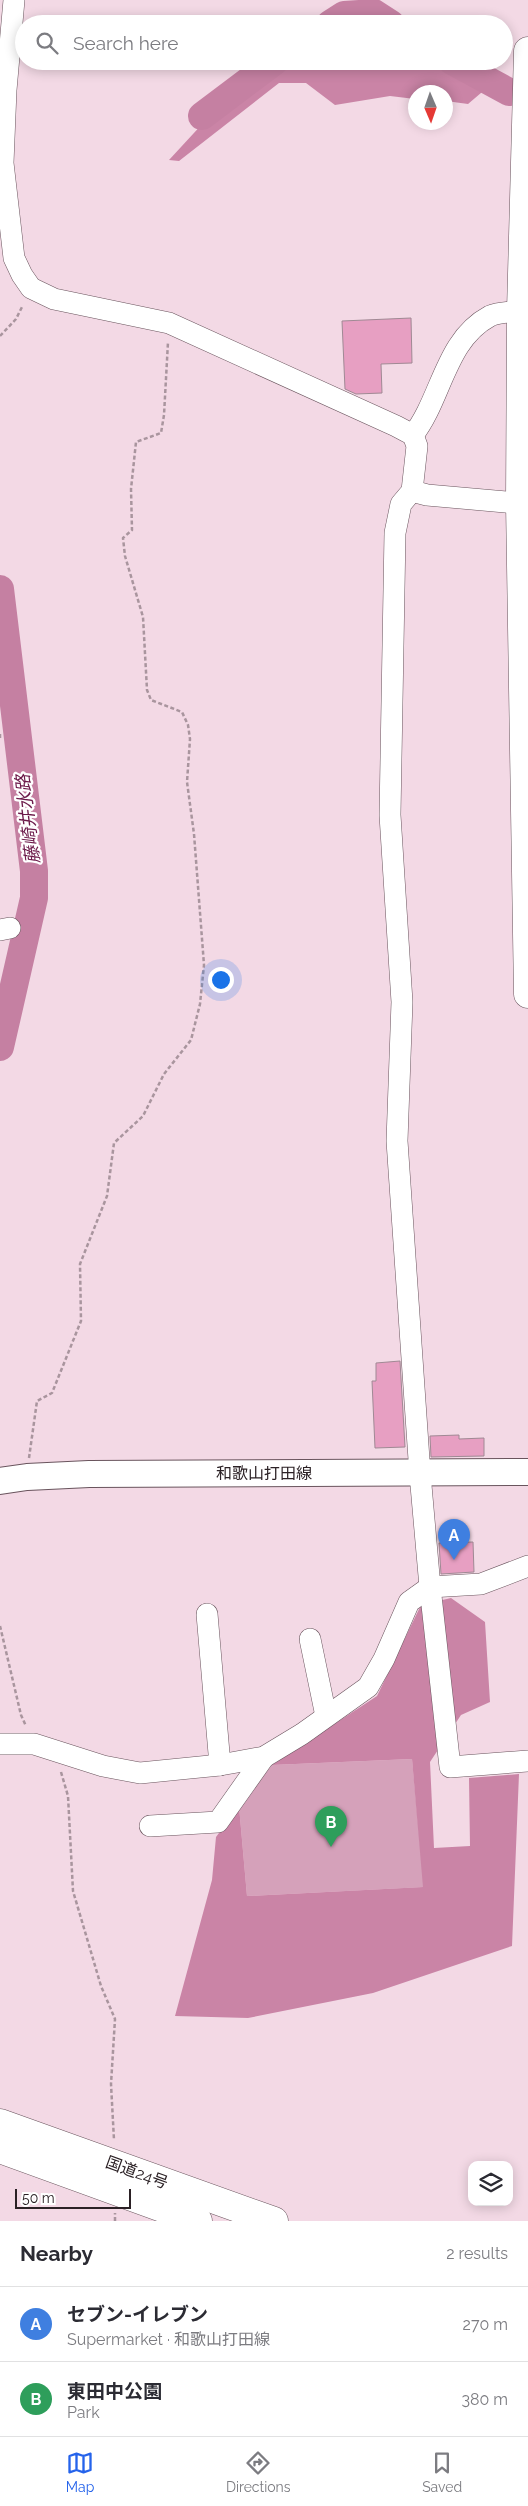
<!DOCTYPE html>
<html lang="en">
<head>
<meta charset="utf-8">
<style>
  :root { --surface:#fff; --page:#f7f7f7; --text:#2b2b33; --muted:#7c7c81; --line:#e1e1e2; --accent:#2563eb }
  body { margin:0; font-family:Raleway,"Noto Sans JP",sans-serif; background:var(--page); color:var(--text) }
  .controls { position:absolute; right:15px; bottom:15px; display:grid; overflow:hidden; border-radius:10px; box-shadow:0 2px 12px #0003 }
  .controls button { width:45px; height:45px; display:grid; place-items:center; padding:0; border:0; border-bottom:1px solid var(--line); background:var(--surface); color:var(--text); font:25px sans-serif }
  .compass { position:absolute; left:408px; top:85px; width:45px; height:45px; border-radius:50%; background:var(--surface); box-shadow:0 2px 12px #0003; rotate:178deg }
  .scale { position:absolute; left:15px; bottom:12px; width:116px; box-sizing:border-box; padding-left:5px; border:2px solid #2b2125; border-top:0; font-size:14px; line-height:18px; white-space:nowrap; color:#2b2125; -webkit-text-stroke:4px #fff; paint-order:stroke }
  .you { position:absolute; left:220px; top:979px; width:18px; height:18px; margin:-12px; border:4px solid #fff; border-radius:50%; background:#1a73e8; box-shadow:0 0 0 8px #1a73e833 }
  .badge { display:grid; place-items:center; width:32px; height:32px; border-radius:50%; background:var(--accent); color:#fff; font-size:16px; font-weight:700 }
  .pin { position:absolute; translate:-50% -41px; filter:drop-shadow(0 1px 2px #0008) }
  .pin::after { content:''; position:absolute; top:26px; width:18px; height:15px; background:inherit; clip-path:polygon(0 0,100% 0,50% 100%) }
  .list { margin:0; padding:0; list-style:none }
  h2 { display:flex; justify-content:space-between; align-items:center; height:65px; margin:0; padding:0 20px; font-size:21px }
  h2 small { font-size:16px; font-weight:400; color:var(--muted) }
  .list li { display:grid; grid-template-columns:32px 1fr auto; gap:15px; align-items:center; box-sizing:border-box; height:75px; padding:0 20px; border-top:1px solid var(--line) }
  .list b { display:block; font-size:19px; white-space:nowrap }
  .list p { margin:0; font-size:16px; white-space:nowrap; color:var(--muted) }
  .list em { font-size:16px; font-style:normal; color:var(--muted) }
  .icon { flex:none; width:28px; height:28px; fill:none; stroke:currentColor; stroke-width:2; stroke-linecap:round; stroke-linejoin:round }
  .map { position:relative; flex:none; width:528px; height:2221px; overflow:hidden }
  .search { position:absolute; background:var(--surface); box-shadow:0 2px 12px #0003; left:15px; right:15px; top:15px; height:55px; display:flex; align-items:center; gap:12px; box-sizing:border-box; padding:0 18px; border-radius:28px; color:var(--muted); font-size:19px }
  .sheet { height:215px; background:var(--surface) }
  nav { display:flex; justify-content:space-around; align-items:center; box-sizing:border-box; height:70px; border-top:1px solid var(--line); background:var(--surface); font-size:14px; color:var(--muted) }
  nav a { display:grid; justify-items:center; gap:2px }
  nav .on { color:var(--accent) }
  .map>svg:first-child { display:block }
  .green { fill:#d5a1ba }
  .forest { fill:#ca84a6 }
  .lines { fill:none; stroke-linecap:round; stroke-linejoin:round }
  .river { stroke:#c580a2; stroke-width:28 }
  .building { fill:#e79fc2; stroke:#a08994 }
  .minor-casing { stroke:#69545d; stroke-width:22 }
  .major-casing { stroke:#69545d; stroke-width:28 }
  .highway-casing { stroke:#69545d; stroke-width:29 }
  .path { stroke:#a9959e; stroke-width:2.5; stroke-dasharray:4 2.5; stroke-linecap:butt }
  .minor { stroke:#fff; stroke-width:21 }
  .major { stroke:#fff; stroke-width:26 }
  .highway { stroke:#fff; stroke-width:28 }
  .labels { text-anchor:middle; stroke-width:4.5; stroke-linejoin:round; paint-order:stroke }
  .street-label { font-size:16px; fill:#2b2125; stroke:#fff }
  .water-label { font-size:18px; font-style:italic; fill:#6c1a4a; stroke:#fff }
</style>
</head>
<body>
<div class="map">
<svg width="528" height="2221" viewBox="0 0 528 2221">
  <rect width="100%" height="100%" fill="#f3d9e5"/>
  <path class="green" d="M412 1759 424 1887 247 1896 239 1806 272 1765Z"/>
  <g class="forest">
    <path d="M291 61H444L488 87 468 104 446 101V92H416L415 99 390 96 335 105 306 83H279L179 161 169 160 205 121Z"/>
    <path d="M451 1598 485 1622 490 1702 461 1715 430 1762 434 1848 470 1846 469 1778 519 1774 512 1946 373 1993 248 2018 175 2016 212 1880 216 1837 239 1806 247 1896 423 1887 412 1759 272 1765 377 1696 421 1605Z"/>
  </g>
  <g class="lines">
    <g class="river">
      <path d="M330 24 344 15 374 13 391 24"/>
      <path d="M452 61 509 92"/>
      <path d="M202 116 275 61"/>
      <path d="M0 589 34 871V898L0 1047"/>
    </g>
  </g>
  <g class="building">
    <path d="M411 318 412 363 381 364 382 393 356 394 345 389 342 321Z"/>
    <path d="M400 1361 405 1447 375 1448 372 1381H376V1363Z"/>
    <path d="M459 1435V1439L484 1438V1456L431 1457 430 1436Z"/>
    <path d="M473 1542 474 1572 441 1574 439 1543Z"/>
  </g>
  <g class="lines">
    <defs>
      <g id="minor">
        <path d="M14 0 6 90 3 163 14 258 22 275 31 288 54 299 169 323 396 426 413 435 417 446 412 491 401 504 395 533 390 815 402 1002 397 1141 420 1474 430 1587 450 1767 528 1761"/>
        <path d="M413 435C442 398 445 340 490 316 498 312 512 312 521 311"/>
        <path d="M412 491 427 495 528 504"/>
        <path d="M0 930 10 928"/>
        <path d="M207 1614 220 1765"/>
        <path d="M310 1639 326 1716"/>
        <path d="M0 1744H34L103 1766 140 1773 220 1765 264 1757 302 1734 368 1687 384 1659 409 1602 430 1587 481 1584 528 1566"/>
        <path d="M150 1826 218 1822 264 1757"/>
      </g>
      <path id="major" d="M0 1481 27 1477 89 1474 528 1472"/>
      <g id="highway">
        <path d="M528 51 521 311 520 504 528 994"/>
        <path d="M0 2123 274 2221"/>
        <path d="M0 2149 198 2221"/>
      </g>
    </defs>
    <use href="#minor" class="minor-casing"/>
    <use href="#major" class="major-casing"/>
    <use href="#highway" class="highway-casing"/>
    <g class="path">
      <path d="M0 336 16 319 23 305"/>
      <path d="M0 734V739"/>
      <path d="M29 1458 37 1401 52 1393 81 1321 80 1264 107 1196 114 1143 143 1116 164 1074 191 1040 200 1004 204 965 194 834 187 782 190 739 188 725 182 712 151 700 147 690 143 617 125 556 123 538 132 530 131 489 136 442 161 433 164 415 168 342"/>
      <path d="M0 1626 21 1715 26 1726"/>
      <path d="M61 1772 68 1796 73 1891 101 1986 115 2019 111 2084 114 2140"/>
      <path d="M115 2221V2213"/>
    </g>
    <use href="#minor" class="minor"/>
    <use href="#major" class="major"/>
    <use href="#highway" class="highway"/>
  </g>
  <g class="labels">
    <g class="street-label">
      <text x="264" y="1479">和歌山打田線</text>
      <text transform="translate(137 2172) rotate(20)" y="6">国道24号</text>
    </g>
    <g class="water-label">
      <text transform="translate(28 819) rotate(-97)" y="6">藤崎井水路</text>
    </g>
  </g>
</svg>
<div class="controls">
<button><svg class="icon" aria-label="layers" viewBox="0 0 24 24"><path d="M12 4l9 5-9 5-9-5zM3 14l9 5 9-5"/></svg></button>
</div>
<svg class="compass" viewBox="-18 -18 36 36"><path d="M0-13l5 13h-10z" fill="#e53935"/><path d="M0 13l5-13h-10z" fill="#7c7c81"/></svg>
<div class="scale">50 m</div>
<div class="you"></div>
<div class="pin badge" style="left:454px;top:1560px;background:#3f7fe0">A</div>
<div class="pin badge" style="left:331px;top:1847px;background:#2e9e5b">B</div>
<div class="search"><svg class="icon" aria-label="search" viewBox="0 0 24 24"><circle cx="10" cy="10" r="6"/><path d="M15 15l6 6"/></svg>Search here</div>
</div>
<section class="sheet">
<h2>Nearby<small>2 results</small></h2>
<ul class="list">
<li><span class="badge" style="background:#3f7fe0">A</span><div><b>セブン-イレブン</b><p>Supermarket · 和歌山打田線</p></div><em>270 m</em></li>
<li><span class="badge" style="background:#2e9e5b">B</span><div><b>東田中公園</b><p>Park</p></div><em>380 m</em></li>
</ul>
</section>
<nav>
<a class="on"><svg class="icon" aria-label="map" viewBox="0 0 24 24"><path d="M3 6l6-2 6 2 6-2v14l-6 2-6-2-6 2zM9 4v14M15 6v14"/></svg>Map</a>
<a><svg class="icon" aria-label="directions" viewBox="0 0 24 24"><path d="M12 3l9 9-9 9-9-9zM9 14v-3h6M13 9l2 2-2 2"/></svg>Directions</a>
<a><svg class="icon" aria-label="saved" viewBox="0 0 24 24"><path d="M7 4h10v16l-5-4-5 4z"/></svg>Saved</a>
</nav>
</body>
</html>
